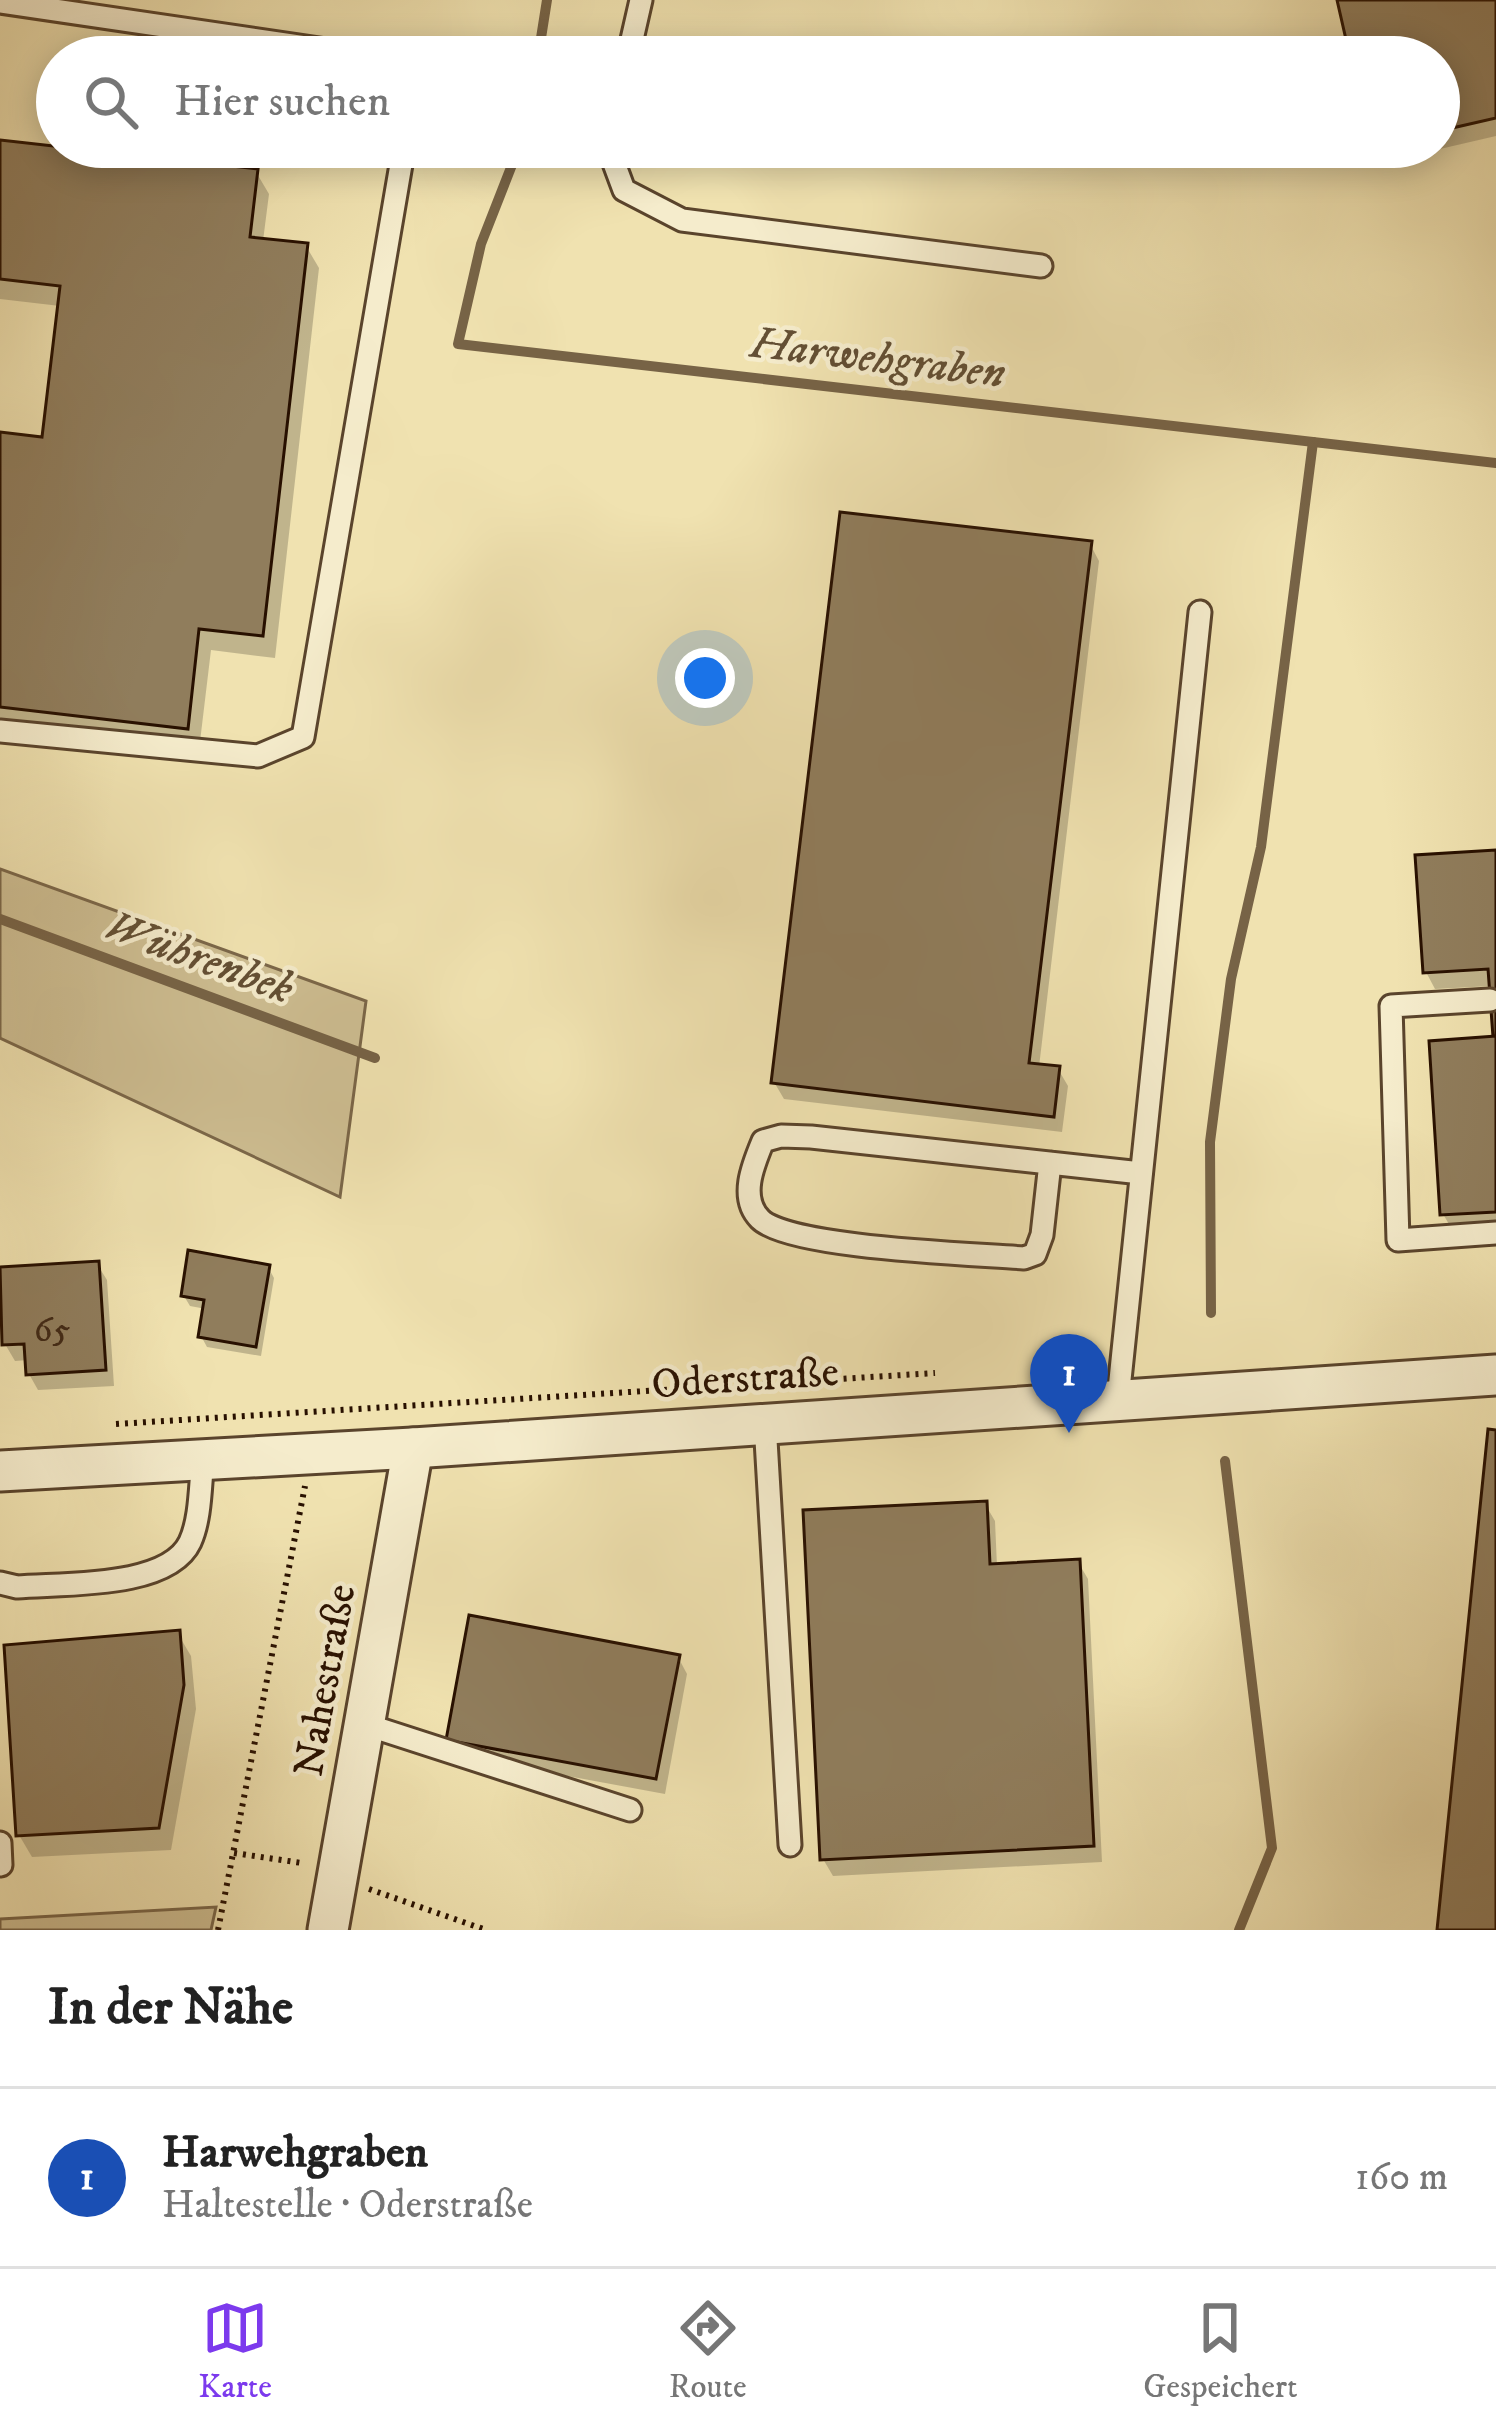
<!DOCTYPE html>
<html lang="de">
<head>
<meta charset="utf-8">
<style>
  :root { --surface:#fff; --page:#f2f2f2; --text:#222; --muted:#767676; --line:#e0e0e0; --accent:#7c3aed }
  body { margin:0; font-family:"IM FELL DW Pica",serif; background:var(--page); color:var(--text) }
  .you { position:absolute; left:705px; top:678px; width:42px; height:42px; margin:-30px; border:9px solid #fff; border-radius:50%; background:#1a73e8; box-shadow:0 0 0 18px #1a73e833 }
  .badge { display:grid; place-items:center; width:78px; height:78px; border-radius:50%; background:var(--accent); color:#fff; font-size:39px; font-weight:700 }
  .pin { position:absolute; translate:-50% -99px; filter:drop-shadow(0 3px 6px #0008) }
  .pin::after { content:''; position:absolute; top:63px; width:42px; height:36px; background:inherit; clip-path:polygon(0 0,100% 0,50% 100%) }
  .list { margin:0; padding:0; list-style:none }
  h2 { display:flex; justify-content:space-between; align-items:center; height:156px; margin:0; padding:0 48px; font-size:51px }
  h2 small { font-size:39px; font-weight:400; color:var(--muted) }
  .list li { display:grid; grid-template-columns:78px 1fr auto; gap:36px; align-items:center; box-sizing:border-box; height:180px; padding:0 48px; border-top:3px solid var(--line) }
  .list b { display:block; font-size:45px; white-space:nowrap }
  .list p { margin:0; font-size:39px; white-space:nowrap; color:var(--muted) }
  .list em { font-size:39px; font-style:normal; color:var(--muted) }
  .icon { flex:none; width:66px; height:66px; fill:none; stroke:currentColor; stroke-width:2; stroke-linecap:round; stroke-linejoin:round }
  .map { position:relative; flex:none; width:1496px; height:1930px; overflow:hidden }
  .search { position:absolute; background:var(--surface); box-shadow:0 6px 30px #0003; left:36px; right:36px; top:36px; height:132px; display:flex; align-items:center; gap:30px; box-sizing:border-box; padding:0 42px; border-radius:66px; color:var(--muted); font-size:45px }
  .sheet { height:336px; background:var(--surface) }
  nav { display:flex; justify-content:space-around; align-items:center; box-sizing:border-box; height:168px; border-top:3px solid var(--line); background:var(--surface); font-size:33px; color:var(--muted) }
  nav a { display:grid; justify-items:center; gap:6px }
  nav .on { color:var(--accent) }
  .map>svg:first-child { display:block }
  .green { fill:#cebe92; stroke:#7b6749; stroke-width:3 }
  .shadow { fill:#0003 }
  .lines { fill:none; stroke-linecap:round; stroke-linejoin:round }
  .stream { stroke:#776346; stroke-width:10 }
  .building { fill:#907d5c; stroke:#281000; stroke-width:3 }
  .lane-casing { stroke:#5a442c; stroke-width:27 }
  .street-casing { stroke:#5a442c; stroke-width:45 }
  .path { stroke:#281000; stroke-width:6; stroke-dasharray:3 6; stroke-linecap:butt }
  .lane { stroke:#f5eccc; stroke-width:21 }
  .street { stroke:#f5eccc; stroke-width:39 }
  .labels { text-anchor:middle; stroke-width:9; stroke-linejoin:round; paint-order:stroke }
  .number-label { font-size:36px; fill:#422b17 }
  .street-label { font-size:42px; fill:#281000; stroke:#f5eccc }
  .water-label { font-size:45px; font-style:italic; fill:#634f34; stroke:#f5eccc }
</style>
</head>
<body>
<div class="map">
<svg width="1496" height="1930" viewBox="0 0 1496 1930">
  <rect width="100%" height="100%" fill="#f0e2b0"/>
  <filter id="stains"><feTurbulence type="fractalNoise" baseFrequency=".00167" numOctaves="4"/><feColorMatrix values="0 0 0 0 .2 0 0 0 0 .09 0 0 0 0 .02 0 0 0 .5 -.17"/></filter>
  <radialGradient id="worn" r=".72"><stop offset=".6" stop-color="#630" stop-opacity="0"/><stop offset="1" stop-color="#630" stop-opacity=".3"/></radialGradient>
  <g class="green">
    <path d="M0 869 366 1001 340 1197 0 1038Z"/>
    <path d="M216 1907 211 1930H0V1919Z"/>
  </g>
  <g class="shadow">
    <path d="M1340 0H1496V136L1384 162 1375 147H1439V57H1353Z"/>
    <path d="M0 143 256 172 269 194 263 241 306 246 319 268 275 658 211 650 199 750 0 727V435L45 440 60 306 0 299Z"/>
    <path d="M1090 544 1099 561 1039 1067 1058 1069 1068 1086 1062 1132 784 1099 774 1082Z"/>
    <path d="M1496 853V1228L1453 1231 1443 1214 1496 1039 1492 986 1435 989 1426 972Z"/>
    <path d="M97 1264 107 1280 114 1386 38 1390 29 1374 28 1360 15 1361 5 1344Z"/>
    <path d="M268 1267 274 1278 261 1356 207 1347 201 1336 206 1309 190 1306 184 1296Z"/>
    <path d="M985 1504 995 1521 997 1566 1078 1562 1088 1579 1102 1862 833 1876 823 1859Z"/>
    <path d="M178 1634 191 1656 196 1709 171 1850 32 1857 19 1835Z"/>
    <path d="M678 1657 687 1674 665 1794 459 1756 449 1739Z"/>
  </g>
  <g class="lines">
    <g class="stream">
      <path d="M538 57 547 0"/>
      <path d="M519 147 481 244 458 344 1496 463"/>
      <path d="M0 919 375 1058"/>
      <path d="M1211 1313 1210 1142 1231 979 1261 847 1313 442"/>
      <path d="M1225 1461 1272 1848 1239 1930"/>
    </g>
  </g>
  <g class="building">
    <path d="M1337 0H1496V118L1439 131V57H1350Z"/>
    <path d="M0 140 258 169 250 237 308 243 263 636 199 629 188 729 0 707V432L42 437 60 286 0 279Z"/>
    <path d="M840 512 1092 541 1029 1063 1060 1066 1054 1117 771 1083Z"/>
    <path d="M1496 850V1036L1493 1037 1488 969 1423 973 1415 855Z"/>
    <path d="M1496 1036V1212L1440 1215 1429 1041Z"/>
    <path d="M188 1250 270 1265 256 1347 198 1337 204 1300 181 1296Z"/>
    <path d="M99 1261 106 1370 26 1375 24 1344 2 1345 0 1267Z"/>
    <path d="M1488 1429 1496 1430V1930H1437Z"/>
    <path d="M987 1501 990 1564 1080 1559 1094 1846 820 1860 803 1510Z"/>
    <path d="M469 1615 680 1655 656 1779 446 1740Z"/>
    <path d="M180 1630 184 1685 159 1828 16 1836 4 1645Z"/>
  </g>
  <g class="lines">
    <defs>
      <g id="lane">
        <path d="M0 2 374 57"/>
        <path d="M628 57 641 0"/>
        <path d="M608 147 624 190 682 220 1041 266"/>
        <path d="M0 731 258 756 303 737 404 147"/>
        <path d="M1490 1000 1391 1006 1398 1240 1496 1233"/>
        <path d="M1050 1163 1042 1235 1035 1254 1024 1258C975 1254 788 1248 760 1219 739 1198 753 1165 763 1141L781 1136 811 1137 1141 1173"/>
        <path d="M1118 1399 1200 612"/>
        <path d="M765 1423 790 1845"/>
        <path d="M0 1583 17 1587C62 1583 168 1589 190 1542 201 1518 200 1484 203 1459"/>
        <path d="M364 1724 630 1810"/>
        <path d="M0 1843 1 1865"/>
      </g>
      <g id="street">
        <path d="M0 1471 413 1448 1496 1375"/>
        <path d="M328 1930 413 1448"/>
      </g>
    </defs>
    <use href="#lane" class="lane-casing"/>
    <use href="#street" class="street-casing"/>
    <g class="path">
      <path d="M116 1424 935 1373"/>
      <path d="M234 1853 302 1863"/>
      <path d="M369 1889 486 1930"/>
      <path d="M218 1930 305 1486"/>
    </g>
    <use href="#lane" class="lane"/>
    <use href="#street" class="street"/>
  </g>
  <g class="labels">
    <g class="number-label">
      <text x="52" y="1341">65</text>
    </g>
    <g class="street-label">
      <text transform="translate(745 1376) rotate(-4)" y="15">Oderstraße</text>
      <text transform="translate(323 1680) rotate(-80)" y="15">Nahestraße</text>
    </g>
    <g class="water-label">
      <text transform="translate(878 356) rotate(7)" y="16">Harwehgraben</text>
      <text transform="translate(200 955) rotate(20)" y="16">Wührenbek</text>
    </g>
  </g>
  <rect width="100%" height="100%" filter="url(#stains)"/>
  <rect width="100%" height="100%" fill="url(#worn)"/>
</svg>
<div class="you"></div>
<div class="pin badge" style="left:1069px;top:1433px;background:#1a4fb4">1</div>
<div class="search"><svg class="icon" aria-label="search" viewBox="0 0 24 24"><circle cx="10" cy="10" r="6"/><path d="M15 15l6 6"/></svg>Hier suchen</div>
</div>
<section class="sheet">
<h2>In der Nähe<small></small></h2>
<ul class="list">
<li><span class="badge" style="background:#1a4fb4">1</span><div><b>Harwehgraben</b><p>Haltestelle · Oderstraße</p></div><em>160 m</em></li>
</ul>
</section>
<nav>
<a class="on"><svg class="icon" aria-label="map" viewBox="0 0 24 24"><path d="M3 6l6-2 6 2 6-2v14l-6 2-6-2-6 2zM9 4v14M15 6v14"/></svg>Karte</a>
<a><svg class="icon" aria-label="directions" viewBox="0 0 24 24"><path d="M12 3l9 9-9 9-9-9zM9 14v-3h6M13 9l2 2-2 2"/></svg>Route</a>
<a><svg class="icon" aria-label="saved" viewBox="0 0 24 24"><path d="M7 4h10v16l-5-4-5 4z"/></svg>Gespeichert</a>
</nav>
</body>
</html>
